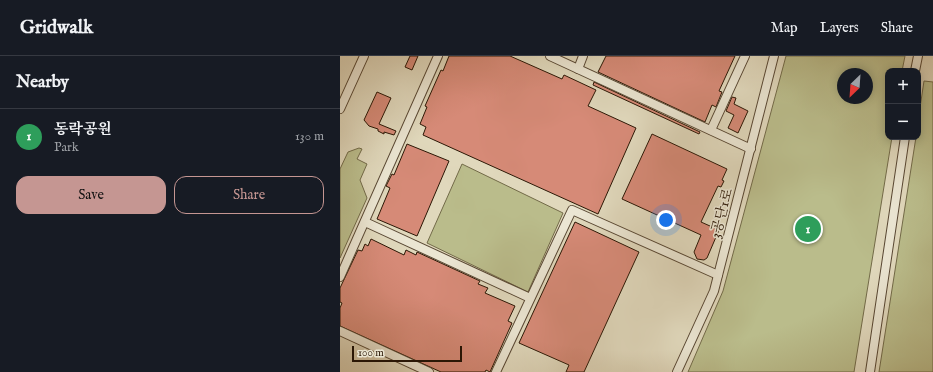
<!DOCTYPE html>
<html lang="en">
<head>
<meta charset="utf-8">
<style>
  :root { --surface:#171b24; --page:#20242c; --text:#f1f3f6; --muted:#9ea1a6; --line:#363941; --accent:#c59692 }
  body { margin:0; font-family:"IM FELL English","Noto Serif KR",serif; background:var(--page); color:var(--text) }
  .controls { position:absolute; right:12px; top:12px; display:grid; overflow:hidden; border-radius:8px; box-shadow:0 2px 10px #0003 }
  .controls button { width:36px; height:36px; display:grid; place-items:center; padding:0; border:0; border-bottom:1px solid var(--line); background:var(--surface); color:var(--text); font:20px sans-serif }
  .compass { position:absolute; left:497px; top:12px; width:36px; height:36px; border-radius:50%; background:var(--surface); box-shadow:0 2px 10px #0003; rotate:205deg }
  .scale { position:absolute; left:12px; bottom:10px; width:110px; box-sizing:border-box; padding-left:4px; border:2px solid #2b1705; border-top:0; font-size:11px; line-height:14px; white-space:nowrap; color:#2b1705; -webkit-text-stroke:3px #ebe6d3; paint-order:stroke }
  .you { position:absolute; left:326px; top:164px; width:14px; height:14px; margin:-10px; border:3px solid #fff; border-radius:50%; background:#1a73e8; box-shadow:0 0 0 6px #1a73e833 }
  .badge { display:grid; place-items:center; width:26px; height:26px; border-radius:50%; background:var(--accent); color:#fff; font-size:13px; font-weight:700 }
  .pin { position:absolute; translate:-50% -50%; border:2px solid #fff; box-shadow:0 1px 4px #0006 }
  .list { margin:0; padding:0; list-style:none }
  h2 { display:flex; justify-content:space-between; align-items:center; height:52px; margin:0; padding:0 16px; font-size:17px }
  h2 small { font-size:13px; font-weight:400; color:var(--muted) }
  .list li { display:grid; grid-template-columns:26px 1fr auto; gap:12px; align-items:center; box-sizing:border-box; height:56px; padding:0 16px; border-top:1px solid var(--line) }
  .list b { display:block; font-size:15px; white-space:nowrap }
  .list p { margin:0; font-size:13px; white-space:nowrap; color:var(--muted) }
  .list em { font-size:13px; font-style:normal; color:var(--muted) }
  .actions { display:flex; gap:8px; padding:12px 16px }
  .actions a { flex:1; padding:9px 0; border:1px solid var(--accent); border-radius:12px; text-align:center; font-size:14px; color:var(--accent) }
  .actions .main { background:var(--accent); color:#111 }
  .map { position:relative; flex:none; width:593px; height:316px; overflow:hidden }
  header { display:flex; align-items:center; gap:24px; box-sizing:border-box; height:56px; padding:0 20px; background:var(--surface); border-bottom:1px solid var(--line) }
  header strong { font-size:19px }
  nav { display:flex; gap:22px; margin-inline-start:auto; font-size:14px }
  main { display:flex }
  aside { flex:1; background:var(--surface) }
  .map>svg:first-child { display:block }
  .green { fill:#babc8b; stroke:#726a48; fill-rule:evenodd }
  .building { fill:#d68a77; stroke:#2b1705 }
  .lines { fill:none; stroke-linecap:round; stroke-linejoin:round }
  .minor-casing { stroke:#584733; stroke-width:10 }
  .minor { stroke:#ebe6d3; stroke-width:8 }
  .labels { text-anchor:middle; stroke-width:3; stroke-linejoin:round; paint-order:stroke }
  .street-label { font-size:14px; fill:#2b1705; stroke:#ebe6d3 }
</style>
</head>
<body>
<header>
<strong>Gridwalk</strong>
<nav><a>Map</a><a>Layers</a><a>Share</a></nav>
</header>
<main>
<aside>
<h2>Nearby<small></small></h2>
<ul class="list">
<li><span class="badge" style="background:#2e9e5b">1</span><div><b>동락공원</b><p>Park</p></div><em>130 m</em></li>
</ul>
<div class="actions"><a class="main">Save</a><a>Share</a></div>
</aside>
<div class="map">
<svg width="593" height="316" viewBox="0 0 593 316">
  <rect width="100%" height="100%" fill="#e0d8bc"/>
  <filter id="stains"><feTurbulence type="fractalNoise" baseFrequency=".005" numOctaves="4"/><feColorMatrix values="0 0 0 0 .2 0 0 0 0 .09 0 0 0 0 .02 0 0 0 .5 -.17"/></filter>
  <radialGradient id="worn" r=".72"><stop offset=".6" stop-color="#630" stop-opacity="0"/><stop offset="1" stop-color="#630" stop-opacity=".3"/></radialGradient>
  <g class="green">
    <path d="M446 0H565L562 15H548V81H552L514 316H348L383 235ZM503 18H527V42H503Z"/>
    <path d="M584 25 593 26V316H539L576 81H578V65Z"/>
    <path d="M19 92 22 93 17 103 27 108 20 124 27 142 0 202V113L8 96Z"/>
    <path d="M122 108 223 157 188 236 87 187Z"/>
  </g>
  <g class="building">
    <path d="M70 0H78L72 14 65 11Z"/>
    <path d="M109 0H170L222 23 224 19 256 34 248 50 296 72 258 158 83 79 86 71 80 68 87 51 85 50 101 14 103 15Z"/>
    <path d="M266 0H395L379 35 382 36 376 51 372 49 365 66 258 16Z"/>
    <path d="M254 26 360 76 359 78 253 29Z"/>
    <path d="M37 36 51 42 39 68 56 75 54 79 44 76V78L38 75V73L29 70 24 64Z"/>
    <path d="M392 41 396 42 394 48 408 55 398 77 388 72 394 59 386 55Z"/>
    <path d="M312 78 387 113 382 124 384 125 381 131 378 130 361 166 379 174 367 202 364 204 357 203 354 196 361 179 282 143Z"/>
    <path d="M67 88 109 105 77 180 37 163 50 132 46 130 52 118 54 119Z"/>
    <path d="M235 166 299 196 244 316H226L229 309 179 287Z"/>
    <path d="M31 183 64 199 66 194 76 199 77 196 140 225 138 228 148 232 145 237 175 250 168 265 172 267 150 316 146 314 145 316H101L0 270V252L2 247 0 246V232L18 194 22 195 25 188 28 190Z"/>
  </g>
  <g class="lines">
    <defs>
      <g id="minor">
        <path d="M210 0 411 93"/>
        <path d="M238 13 243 0"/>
        <path d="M575 15 578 0"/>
        <path d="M0 53 24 0"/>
        <path d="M371 74 405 0"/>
        <path d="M25 166 190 242"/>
        <path d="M0 221 98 0"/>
        <path d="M0 275 89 316"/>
        <path d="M156 316 232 154 378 219"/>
        <path d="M337 316 374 235 434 0"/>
        <path d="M530 316 565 81"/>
      </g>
    </defs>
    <use href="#minor" class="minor-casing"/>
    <use href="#minor" class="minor"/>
  </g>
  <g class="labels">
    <g class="street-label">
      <text transform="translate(381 157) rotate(-75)" y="5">3공단1로</text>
    </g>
  </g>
  <rect width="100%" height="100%" filter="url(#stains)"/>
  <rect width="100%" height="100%" fill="url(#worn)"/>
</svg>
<div class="controls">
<button>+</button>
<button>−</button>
</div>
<svg class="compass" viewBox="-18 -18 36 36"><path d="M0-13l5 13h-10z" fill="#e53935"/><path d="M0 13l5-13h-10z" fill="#9ea1a6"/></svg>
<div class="scale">100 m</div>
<div class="you"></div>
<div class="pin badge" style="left:468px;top:173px;background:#2e9e5b">1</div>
</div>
</main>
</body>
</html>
